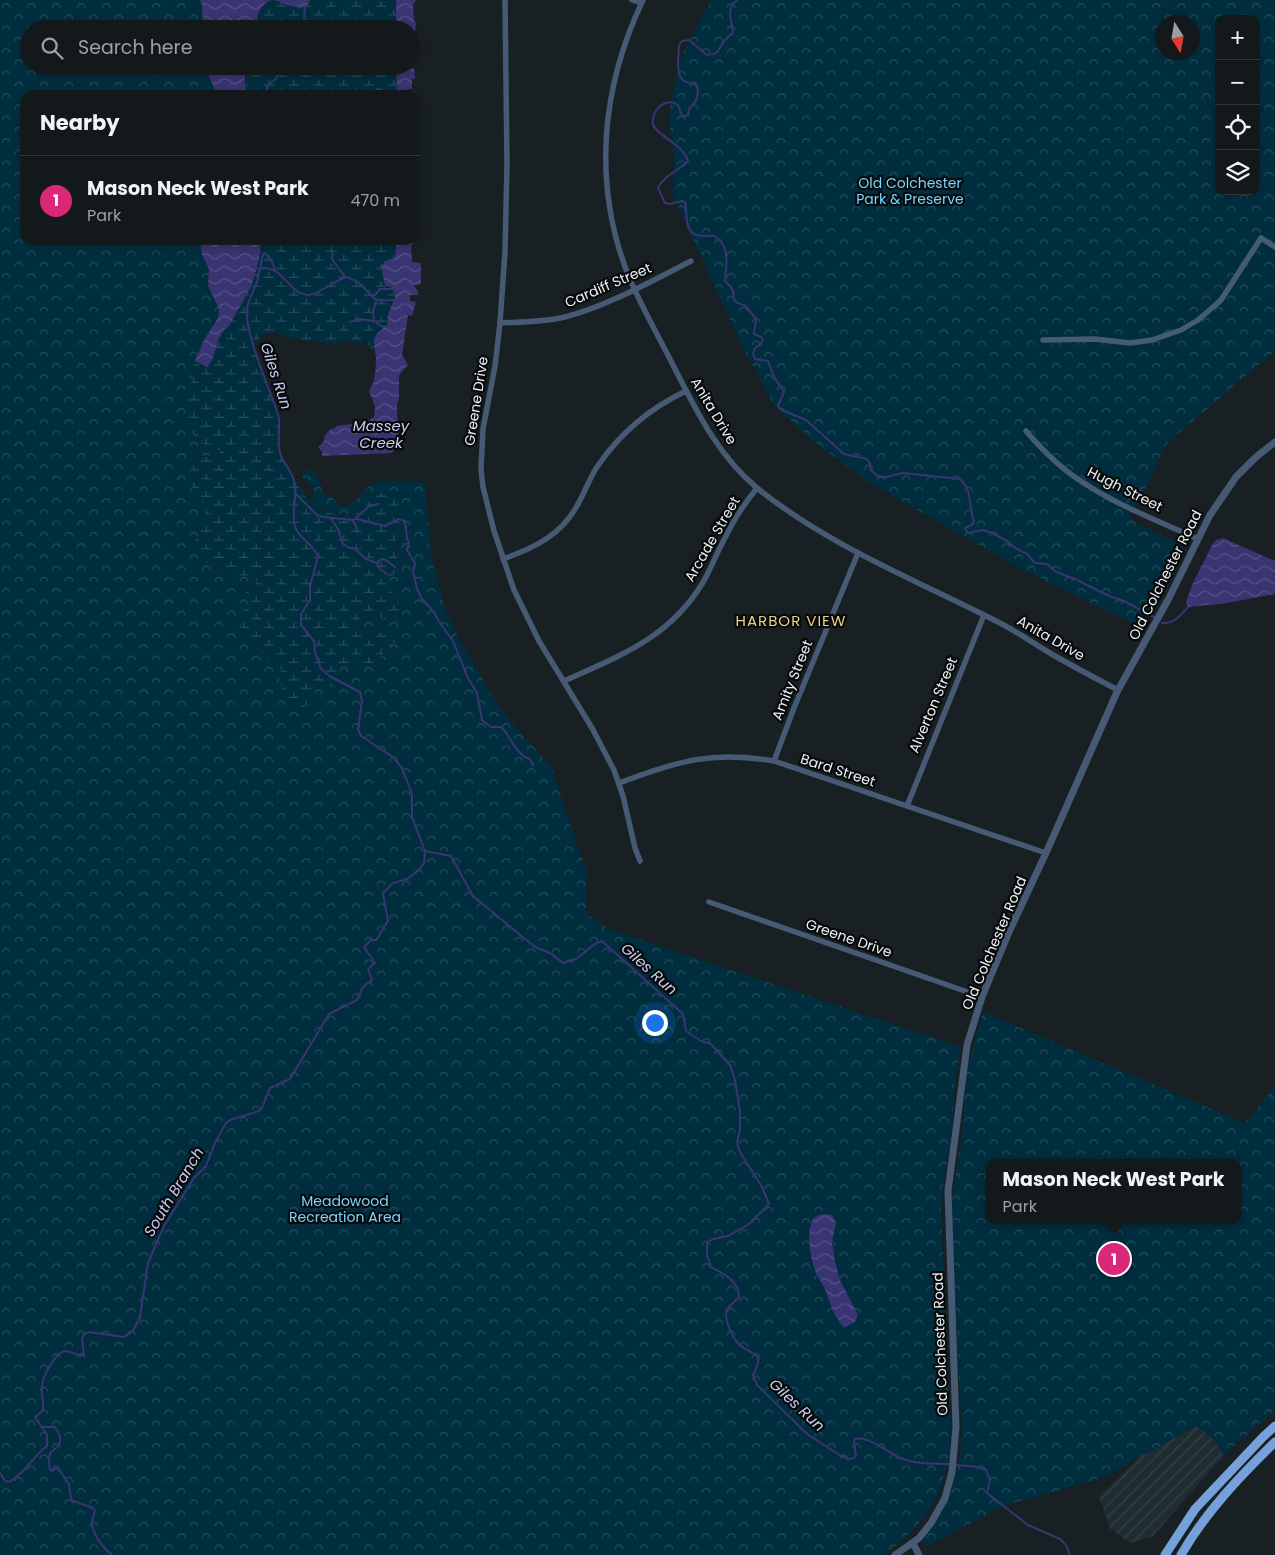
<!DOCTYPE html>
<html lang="en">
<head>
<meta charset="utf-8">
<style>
  :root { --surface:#13181a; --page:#202527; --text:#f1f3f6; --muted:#9da0a2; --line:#323739; --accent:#db2777 }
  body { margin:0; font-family:Poppins,sans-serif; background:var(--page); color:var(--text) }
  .controls { position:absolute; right:15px; top:15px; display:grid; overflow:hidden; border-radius:10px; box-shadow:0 2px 8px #0003 }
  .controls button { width:45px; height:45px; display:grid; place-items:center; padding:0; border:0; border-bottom:1px solid var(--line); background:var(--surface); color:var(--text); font:25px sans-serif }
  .compass { position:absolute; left:1155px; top:15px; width:45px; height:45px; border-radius:50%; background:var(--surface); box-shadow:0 2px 8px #0003; rotate:169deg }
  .you { position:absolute; left:654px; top:1022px; width:18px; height:18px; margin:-12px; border:4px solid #fff; border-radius:50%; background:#1a73e8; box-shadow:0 0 0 8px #1a73e833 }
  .badge { display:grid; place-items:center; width:32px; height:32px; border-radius:50%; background:var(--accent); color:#fff; font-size:16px; font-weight:700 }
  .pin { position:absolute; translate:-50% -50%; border:2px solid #fff; box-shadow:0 1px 5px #0006 }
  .popup { position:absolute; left:986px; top:1159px; width:255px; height:65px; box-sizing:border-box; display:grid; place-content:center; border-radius:10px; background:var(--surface); filter:drop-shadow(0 1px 4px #0005); font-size:16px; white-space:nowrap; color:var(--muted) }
  .popup b { font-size:19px; color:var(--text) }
  .popup::after { content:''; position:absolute; left:50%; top:100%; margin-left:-10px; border:10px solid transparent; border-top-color:var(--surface) }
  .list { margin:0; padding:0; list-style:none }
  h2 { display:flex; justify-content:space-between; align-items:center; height:65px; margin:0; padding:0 20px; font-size:21px }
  h2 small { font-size:16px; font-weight:400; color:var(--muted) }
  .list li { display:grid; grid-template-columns:32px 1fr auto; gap:15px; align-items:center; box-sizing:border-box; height:90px; padding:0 20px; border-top:1px solid var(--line) }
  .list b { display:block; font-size:19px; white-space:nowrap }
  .list p { margin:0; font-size:16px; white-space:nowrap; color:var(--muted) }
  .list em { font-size:16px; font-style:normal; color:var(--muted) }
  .icon { flex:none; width:28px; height:28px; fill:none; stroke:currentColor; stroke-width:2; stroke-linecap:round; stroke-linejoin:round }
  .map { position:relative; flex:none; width:1275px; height:1555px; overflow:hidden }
  .search { position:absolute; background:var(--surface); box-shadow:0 2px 8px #0003; left:20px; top:20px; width:400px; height:55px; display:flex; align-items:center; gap:12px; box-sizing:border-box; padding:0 18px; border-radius:28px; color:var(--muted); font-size:19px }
  .panel { position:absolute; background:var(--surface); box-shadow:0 2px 8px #0003; left:20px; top:90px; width:400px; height:155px; border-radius:15px }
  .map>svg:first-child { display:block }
  .industrial { fill:url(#industrial-furrows) }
  .forest { fill:url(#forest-crowns); fill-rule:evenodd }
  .wetland { fill:url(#wetland-marsh) }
  .water { fill:url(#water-waves) }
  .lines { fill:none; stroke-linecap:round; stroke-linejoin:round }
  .stream { stroke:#393472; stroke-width:2 }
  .minor { stroke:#475a73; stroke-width:5.5 }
  .tertiary { stroke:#475a73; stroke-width:7 }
  .trunk { stroke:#76a0d9; stroke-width:9 }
  .labels { text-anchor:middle; stroke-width:4.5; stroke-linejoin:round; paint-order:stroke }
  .park-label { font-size:14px; fill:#77d5ff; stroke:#07090a }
  .street-label { font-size:14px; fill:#ecf1f3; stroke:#07090a }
  .water-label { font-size:15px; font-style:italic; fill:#caccf2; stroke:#07090a }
  .neighbourhood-label { font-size:15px; letter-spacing:1px; fill:#ead185; stroke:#07090a }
</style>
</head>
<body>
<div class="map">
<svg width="1275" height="1555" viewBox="0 0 1275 1555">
  <defs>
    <pattern id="industrial-furrows" width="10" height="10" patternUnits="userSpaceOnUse" patternTransform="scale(1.25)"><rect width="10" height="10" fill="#1f2c32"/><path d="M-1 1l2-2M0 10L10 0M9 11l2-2" fill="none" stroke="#354146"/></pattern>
    <pattern id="forest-crowns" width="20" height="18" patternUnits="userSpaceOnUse" patternTransform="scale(1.25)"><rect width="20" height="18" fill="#002e3f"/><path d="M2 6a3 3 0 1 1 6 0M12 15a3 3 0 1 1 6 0" fill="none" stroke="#254d5b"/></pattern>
    <pattern id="wetland-marsh" width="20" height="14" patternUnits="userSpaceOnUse" patternTransform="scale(1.25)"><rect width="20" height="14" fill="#002e3f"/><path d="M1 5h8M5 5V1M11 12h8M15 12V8" fill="none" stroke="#254d5b"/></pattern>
    <pattern id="water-waves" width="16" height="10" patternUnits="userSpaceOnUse" patternTransform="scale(1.25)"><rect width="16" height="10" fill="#393472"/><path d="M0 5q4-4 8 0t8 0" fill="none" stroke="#565287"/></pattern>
  </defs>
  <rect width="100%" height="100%" fill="#192023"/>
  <path class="industrial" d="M1196 1426 1212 1437 1224 1455 1153 1536 1131 1543 1110 1529 1099 1496 1139 1458Z"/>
  <g class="forest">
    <path d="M0 0H200L202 6 203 29H29V66H206V69L217 95H25V240H200L202 255 209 269 208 286 219 309 218 318 204 340 195 361 188 398 221 451 216 455 201 456 188 463 206 506 205 518 195 542 215 571 253 577 257 582 245 595 249 605 257 651 273 660 282 670 317 686 320 683C326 684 330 688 337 688L340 677 339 670 342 665 354 658 355 663 369 664 376 661 409 627C402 628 395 628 389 631 385 632 381 635 377 636 365 639 356 630 359 618 371 612 375 616 386 621L399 618 400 613 397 601 391 589 389 580 398 562 397 537 403 527 400 506 365 507 358 513 349 515 333 513 313 505 312 498 313 487 302 477 303 471 313 470 318 478 324 496 332 497C334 501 337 506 343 506 355 506 362 491 371 485 383 478 411 482 425 483L431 556 446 611 462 644 499 707 551 767 587 873 586 913 608 929 961 1047 955 1081 951 1136 944 1178 941 1207 948 1378 951 1430 950 1456 940 1490 924 1518 901 1542 883 1555H0Z"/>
    <path d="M711 0H1275V351L1166 444 1139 502 1129 519 1183 546 1142 628 1016 566 868 482 812 440 774 405 742 346 672 193 674 161 672 136H670V108L682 55ZM1219 19H1256V191H1219ZM1162 22H1192V52H1162Z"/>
    <path d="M983 1012 1245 1123 1275 1086V1410L1224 1455 1212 1437 1196 1426 1102 1478 1003 1506 925 1547 923 1539 941 1512 950 1494 960 1457 962 1426 958 1369 952 1201 961 1142 967 1071ZM990 1163H1238V1220H990Z"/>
  </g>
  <g class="wetland">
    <path d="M271 0 280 2 291 6 308 4 310 0H396V29H255L262 6Z"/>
    <path d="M248 66H396L397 95H249C244 88 244 74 248 66Z"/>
    <path d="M261 240H397L395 258 385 261 384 284 392 288 396 294 390 307 387 325 382 326 383 329 374 340 373 351 367 343H357L351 340 334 344 297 339 273 332 262 335 254 345 279 418C280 429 277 441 280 452 281 458 287 463 290 469 296 481 303 495 313 504 323 513 346 519 357 513 367 508 375 489 389 493 402 497 401 516 403 527 401 530 398 534 397 538 392 556 406 562 389 580 391 593 401 605 399 618 378 626 380 608 359 618 356 630 365 639 378 636 389 632 398 624 409 627L376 661C369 665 363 664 355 663L354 658 348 664 342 665C338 672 341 680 337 688H333L320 683 311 696V704C293 713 288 703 282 688 280 681 277 676 282 670 269 656 245 647 241 626 240 621 242 615 243 610L249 605 244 595 257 582 253 577C220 572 210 576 195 542L205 518 206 506 189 481 192 474 188 463 190 460 216 455 221 451C214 448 205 446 199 441 178 420 191 386 195 361L206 367 224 330 229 326 251 287Z"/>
  </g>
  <g class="water">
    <path d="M200 0H273C259 3 258 16 255 29H203L202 6Z"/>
    <path d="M274 0H310L307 6 301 8 291 6Z"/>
    <path d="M396 0H417L413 4 414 20 416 24 413 46H411V29H396Z"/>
    <path d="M206 66H248C244 73 243 88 249 95H217L206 69Z"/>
    <path d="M396 66H409L410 69 414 68 415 79H412V89H408V95H397Z"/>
    <path d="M200 240H261L259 260 251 287 229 326C214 336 217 359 207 367L195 361 204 340 218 318 219 309 208 286 209 269 202 255Z"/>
    <path d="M397 240H414V243L411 245 412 262 421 263V284L415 285 414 286 418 291V295H410V301L416 302 412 316 408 315 402 355 408 365 399 375V398L397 405 398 442 392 453 322 456V452L318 447 324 441 325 435 332 428 334 429 336 426 366 422 374 417 375 406 369 391C370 387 373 384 374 380 375 374 376 367 376 360 376 348 368 338 383 329L381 326 387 325 388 315 396 294 392 288 385 285 381 267 385 261 395 258Z"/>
    <path d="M1223 538 1275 561V594L1221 604 1188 607 1186 602 1192 585 1212 545 1216 540Z"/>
    <path d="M826 1214 832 1215 836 1223 832 1242 835 1261 840 1280 858 1315 855 1322 844 1328C832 1313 832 1306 825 1290 823 1284 819 1279 816 1273 811 1261 804 1227 815 1217 818 1215 823 1214 826 1214Z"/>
  </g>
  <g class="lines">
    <g class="stream">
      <path d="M737 0C725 10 732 20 733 33 731 35 728 36 726 39 718 47 722 54 707 55L689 40 682 41 679 45C679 54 675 75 684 81 688 83 692 83 696 85 700 92 697 103 690 107L688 115 685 116H682L678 105C666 96 651 110 653 124 655 135 682 143 688 161 679 171 664 175 658 188L665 203 670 204 682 201 685 202C688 212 683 231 697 235 702 237 709 235 714 236 731 246 726 264 725 281 727 283 729 285 731 287 739 299 725 299 746 306 748 310 756 317 756 320 756 325 754 329 754 334L761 337 763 339 761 344 755 348 753 354 755 359 768 361 774 377 784 392 778 406 782 410 806 420 844 454 867 459 870 463V469C883 484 887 475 903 473L960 479C973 490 968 507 974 521L973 524 965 528 968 533 982 530 990 532 1007 541 1015 548 1027 554 1035 563 1047 564 1056 572 1075 579 1109 596 1124 601 1154 617"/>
      <path d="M301 29 304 19 305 7"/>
      <path d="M267 92V86L276 79 280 66"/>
      <path d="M264 95C268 91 272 90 278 92L279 95"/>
      <path d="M367 95 378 89 392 93 399 92"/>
      <path d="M333 251 332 259 345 277"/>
      <path d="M260 268 263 254 265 253 272 262 275 270"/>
      <path d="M253 274 257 275 258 279C255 288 249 299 247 308 244 333 271 391 279 418 280 430 277 441 280 453 283 464 293 471 295 484 297 498 291 513 295 527 299 539 314 544 318 557L310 586V600L301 614V625L314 641 315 652 321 669 331 677 360 692 362 701 358 729 361 736 393 757 402 768 412 794V817L425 851 451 856 473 896 530 943 537 948 550 953 563 963 576 959 595 944 602 941 683 1014 686 1031 701 1041 711 1044 730 1065 735 1080 740 1112V1129L737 1143 740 1152 762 1187 769 1204 749 1224 728 1236 713 1239 707 1243V1256L711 1267C723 1274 739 1280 739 1297L726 1310C725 1321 732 1339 741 1346 757 1358 764 1352 753 1375L757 1385 807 1434 841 1456 849 1459 854 1458 856 1455 854 1442 855 1439C867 1435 888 1452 900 1458 918 1465 932 1463 950 1464"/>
      <path d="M258 279 259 271 262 268C283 266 289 294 308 295 318 295 335 280 347 277 351 279 355 280 358 282 376 297 367 302 394 300"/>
      <path d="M369 295H375L380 289H393"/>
      <path d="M376 301 373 312 374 321 381 326"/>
      <path d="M350 322 359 319 374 321"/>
      <path d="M295 493 317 515 323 517 352 520 357 519 385 526 399 519 405 521 407 539 409 542 407 550 415 563 413 571 417 589 422 599 434 612 438 620 453 641 467 676 477 693 482 720 491 727H501C512 737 515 755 530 759L533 765"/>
      <path d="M356 518 368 507 378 504"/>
      <path d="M331 519 338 529 343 544 349 548H354L366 559 377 563 380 569 387 574"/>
      <path d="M353 521 356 526 357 532"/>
      <path d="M377 563 381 559 386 560 395 567"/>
      <path d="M1162 623C1174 624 1181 615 1188 607"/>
      <path d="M41 1427H55C59 1433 63 1440 58 1446 56 1449 53 1450 51 1452 48 1457 49 1464 50 1469L52 1471 56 1468 60 1471 69 1484 71 1500 93 1508 95 1511C94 1516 92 1519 92 1523 93 1535 103 1548 112 1555"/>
      <path d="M955 1465 979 1467 986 1470 990 1480 987 1493 1028 1525 1060 1539 1066 1545 1070 1555"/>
      <path d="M0 1473 5 1481 9 1482C25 1474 33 1456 47 1446V1435L35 1417 43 1411C44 1403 41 1394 42 1387 42 1377 55 1353 65 1351 70 1351 75 1354 80 1356L84 1355 82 1339 84 1334 89 1332 124 1337 133 1331 140 1317 148 1263 164 1226 194 1178 206 1166 215 1143 226 1123 230 1120 259 1111 262 1108 270 1088 290 1079 329 1014 357 1000 363 987 372 980 368 969 375 963 364 947 371 940H376C381 934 383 927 388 921L383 893 393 883 407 879 419 870 424 863 425 851"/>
    </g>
    <g class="minor">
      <path d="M505 0 507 165 505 252 500 323 495 366 483 429 481 469 483 487 494 531 514 590 539 641 592 728 614 770 623 796 635 848 640 861"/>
      <path d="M632 0 641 3"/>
      <path d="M643 0C601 88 592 185 629 277 642 308 659 337 674 367 696 410 718 456 757 488 829 546 916 580 998 622 1018 632 1036 645 1055 656 1076 668 1097 679 1118 690"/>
      <path d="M500 323C522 322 544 322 565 317 608 306 652 281 691 261"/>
      <path d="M1043 340 1095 339 1130 343 1152 340 1181 330 1198 320 1221 300 1261 238 1275 247"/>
      <path d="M1026 431C1044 452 1063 471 1087 485 1121 507 1161 522 1198 539"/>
      <path d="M503 559C534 548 562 535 578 504 585 492 589 479 597 467 620 433 650 408 686 391"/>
      <path d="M564 681C619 656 668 639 702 584 711 569 717 552 726 536 734 519 745 503 757 488"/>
      <path d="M774 761 794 708 858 553"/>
      <path d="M619 783C678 762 709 750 774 761L1046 853"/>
      <path d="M907 806 984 615"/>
      <path d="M709 902 982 997"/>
    </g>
    <g class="tertiary">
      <path d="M913 1543 919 1555"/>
      <path d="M895 1555 919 1538 931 1523 945 1498 952 1472 956 1427 948 1191 967 1045 982 997 1009 932 1046 853 1117 692 1169 598 1210 515 1236 477 1256 457 1275 442"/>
    </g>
    <g class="trunk">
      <path d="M1165 1555 1195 1509 1263 1437 1275 1426"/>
      <path d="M1181 1555C1205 1513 1240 1476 1275 1442"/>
    </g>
  </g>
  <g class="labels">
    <g class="park-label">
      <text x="910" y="188">Old Colchester<tspan x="910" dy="16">Park &amp; Preserve</tspan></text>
      <text x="345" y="1206">Meadowood<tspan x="345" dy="16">Recreation Area</tspan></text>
    </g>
    <g class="street-label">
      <text transform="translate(608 285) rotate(-23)" y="5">Cardiff Street</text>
      <text transform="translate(476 401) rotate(-81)" y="5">Greene Drive</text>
      <text transform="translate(714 411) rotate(59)" y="5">Anita Drive</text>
      <text transform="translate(1125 489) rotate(27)" y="5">Hugh Street</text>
      <text transform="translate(712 539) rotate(-60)" y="5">Arcade Street</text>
      <text transform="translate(1165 575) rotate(-63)" y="5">Old Colchester Road</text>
      <text transform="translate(1051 638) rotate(30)" y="5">Anita Drive</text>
      <text transform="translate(792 680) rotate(-68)" y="5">Amity Street</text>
      <text transform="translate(933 705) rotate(-67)" y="5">Alverton Street</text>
      <text transform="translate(838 770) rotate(18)" y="5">Bard Street</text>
      <text transform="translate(849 938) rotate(19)" y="5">Greene Drive</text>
      <text transform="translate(994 943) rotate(-67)" y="5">Old Colchester Road</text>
      <text transform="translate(940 1344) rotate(-92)" y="5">Old Colchester Road</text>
    </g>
    <g class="water-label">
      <text transform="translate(276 376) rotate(72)" y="5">Giles Run</text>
      <text x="381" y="431">Massey<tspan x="381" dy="17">Creek</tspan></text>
      <text transform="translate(649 969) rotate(42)" y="5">Giles Run</text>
      <text transform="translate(174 1192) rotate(-59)" y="5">South Branch</text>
      <text transform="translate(797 1405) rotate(43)" y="5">Giles Run</text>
    </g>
    <g class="neighbourhood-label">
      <text x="791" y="626">HARBOR VIEW</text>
    </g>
  </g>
</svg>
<div class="controls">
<button>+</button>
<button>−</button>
<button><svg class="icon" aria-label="locate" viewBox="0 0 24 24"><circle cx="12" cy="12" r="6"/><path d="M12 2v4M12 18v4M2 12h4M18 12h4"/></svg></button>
<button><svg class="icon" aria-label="layers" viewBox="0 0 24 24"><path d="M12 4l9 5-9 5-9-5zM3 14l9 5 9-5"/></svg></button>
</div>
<svg class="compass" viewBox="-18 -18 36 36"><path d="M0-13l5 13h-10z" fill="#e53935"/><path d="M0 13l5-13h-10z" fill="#9da0a2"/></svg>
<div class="you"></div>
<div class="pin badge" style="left:1114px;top:1259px">1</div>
<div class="popup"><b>Mason Neck West Park</b>Park</div>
<div class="search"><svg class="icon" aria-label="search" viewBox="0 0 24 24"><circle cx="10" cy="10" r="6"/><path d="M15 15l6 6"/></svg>Search here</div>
<section class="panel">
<h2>Nearby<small></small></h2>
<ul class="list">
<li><span class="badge">1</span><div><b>Mason Neck West Park</b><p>Park</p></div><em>470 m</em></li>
</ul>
</section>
</div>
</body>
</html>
